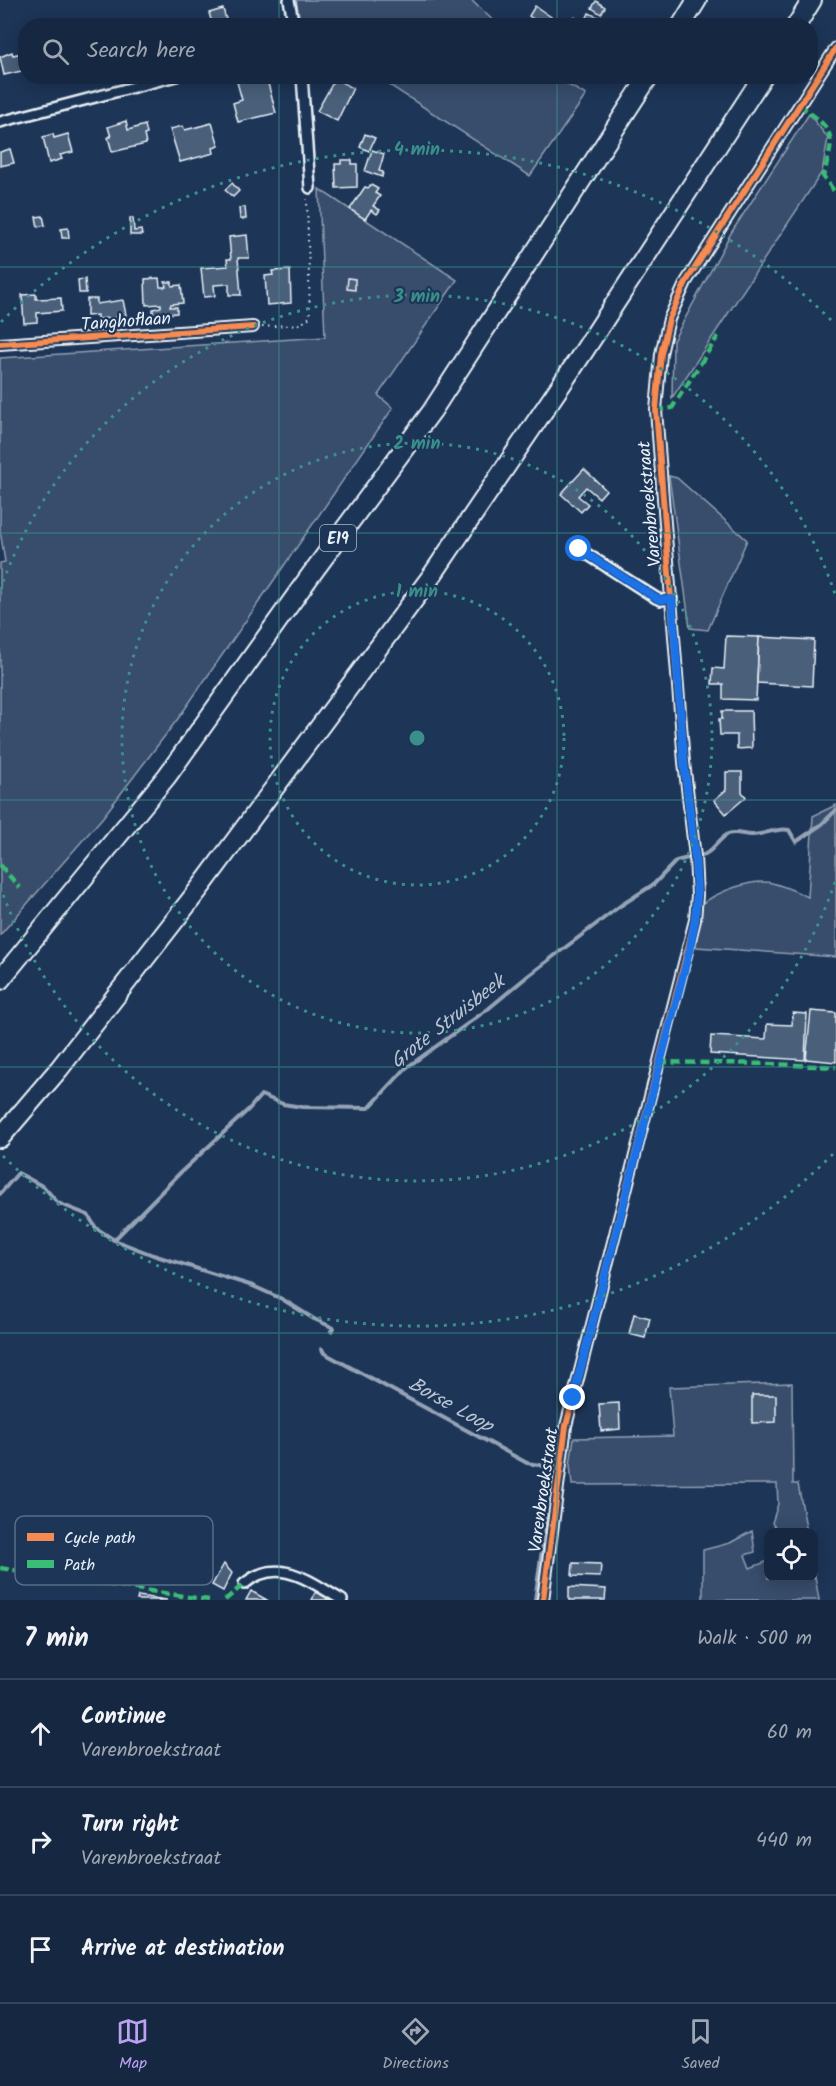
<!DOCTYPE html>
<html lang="en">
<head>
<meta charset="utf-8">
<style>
  :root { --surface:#162841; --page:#23344c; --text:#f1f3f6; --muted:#9ea6b1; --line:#35445a; --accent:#bca0f2 }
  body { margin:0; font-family:Kalam,sans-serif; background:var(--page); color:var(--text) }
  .controls { position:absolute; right:18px; bottom:18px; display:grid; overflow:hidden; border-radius:12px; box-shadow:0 3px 15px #0003 }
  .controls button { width:54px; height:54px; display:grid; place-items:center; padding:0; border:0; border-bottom:2px solid var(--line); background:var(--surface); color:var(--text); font:30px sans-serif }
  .stop { position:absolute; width:18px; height:18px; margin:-14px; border:4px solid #1a73e8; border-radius:50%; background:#fff }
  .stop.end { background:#1a73e8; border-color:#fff; box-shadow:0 2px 6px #0008 }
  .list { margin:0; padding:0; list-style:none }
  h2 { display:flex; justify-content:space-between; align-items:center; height:78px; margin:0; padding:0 24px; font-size:26px }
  h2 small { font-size:20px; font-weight:400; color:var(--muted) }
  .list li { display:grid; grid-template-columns:39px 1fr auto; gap:18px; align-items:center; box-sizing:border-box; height:108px; padding:0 24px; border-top:2px solid var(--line) }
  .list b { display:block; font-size:22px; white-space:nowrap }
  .list p { margin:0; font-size:20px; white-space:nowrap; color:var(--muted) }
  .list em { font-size:20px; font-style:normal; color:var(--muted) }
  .icon { flex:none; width:33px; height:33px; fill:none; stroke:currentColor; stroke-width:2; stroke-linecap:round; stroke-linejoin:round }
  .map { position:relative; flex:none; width:836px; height:1600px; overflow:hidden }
  .search { position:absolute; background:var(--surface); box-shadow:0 3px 15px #0003; left:18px; right:18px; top:18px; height:66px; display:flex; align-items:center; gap:15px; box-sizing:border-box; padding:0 21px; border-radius:24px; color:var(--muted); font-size:22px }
  .sheet { height:402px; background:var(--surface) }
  nav { display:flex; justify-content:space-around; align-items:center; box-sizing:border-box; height:84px; border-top:2px solid var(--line); background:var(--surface); font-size:16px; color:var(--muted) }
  nav a { display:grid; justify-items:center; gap:3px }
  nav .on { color:var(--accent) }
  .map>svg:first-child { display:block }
  .green { fill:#374d6c; stroke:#909fb2; stroke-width:1.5 }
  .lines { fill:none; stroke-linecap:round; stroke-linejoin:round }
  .stream { stroke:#95a4b5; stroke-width:4 }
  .building { fill:#495e7a; stroke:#e8f1f8; stroke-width:1.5 }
  .minor-casing { stroke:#e8f1f8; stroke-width:14 }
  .motorway-casing { stroke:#e8f1f8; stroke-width:22 }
  .path { stroke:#e8f1f8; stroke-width:2; stroke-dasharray:1.5 4.5; stroke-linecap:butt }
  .minor { stroke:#1d3557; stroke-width:9 }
  .motorway { stroke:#1d3557; stroke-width:18 }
  .quiet { stroke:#3abd76; stroke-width:4.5; stroke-dasharray:9 4.5; stroke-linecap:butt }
  .cycleway-casing { stroke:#1d3557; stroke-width:10 }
  .cycleway { stroke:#f68b52; stroke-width:6 }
  .route { stroke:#1a73e8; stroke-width:8 }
  .grid { fill:none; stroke:#3a8f8a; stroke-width:1.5; stroke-opacity:0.55 }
  .ring { fill:none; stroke:#3a8f8a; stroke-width:3; stroke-dasharray:3 6 }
  .labels { text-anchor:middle; stroke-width:4.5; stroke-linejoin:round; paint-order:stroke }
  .shield { fill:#1d3557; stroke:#abb9c8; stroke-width:1.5 }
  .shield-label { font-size:16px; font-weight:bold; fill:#e8f1f8 }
  .street-label { font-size:18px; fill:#e8f1f8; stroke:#1d3557 }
  .water-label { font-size:20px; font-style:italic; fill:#b7c4d1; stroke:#1d3557 }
  .key { fill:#1d3557; stroke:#5a6d87; stroke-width:1.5 }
  .key-label { font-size:16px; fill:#e8f1f8 }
  .centre { fill:#3a8f8a; stroke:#1d3557; stroke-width:3 }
  .ring-label { font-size:18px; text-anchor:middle; font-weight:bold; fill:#3a8f8a; stroke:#1d3557; stroke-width:4.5; stroke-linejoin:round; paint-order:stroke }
</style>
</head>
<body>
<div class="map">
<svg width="836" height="1600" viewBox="0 0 836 1600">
  <rect width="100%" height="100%" fill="#1d3557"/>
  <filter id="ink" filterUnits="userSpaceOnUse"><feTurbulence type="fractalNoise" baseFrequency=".0167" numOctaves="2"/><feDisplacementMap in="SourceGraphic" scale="12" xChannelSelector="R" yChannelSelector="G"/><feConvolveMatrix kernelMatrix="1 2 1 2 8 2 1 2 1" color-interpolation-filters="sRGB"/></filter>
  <g filter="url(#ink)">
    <g class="green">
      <path d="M296 0H471L498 25H301Z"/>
      <path d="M377 77H555L586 95 530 176Z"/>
      <path d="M809 114 828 138 822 172 672 398 673 341 731 233Z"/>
      <path d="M319 189 457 280 378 395 393 408 180 716 103 817 0 935V563L5 562 0 530V358L325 337Z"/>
      <path d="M669 476 677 478 747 540 708 630 690 628Z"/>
      <path d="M836 805V957L696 947 701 905C716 892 753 878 772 883 785 886 797 892 808 897L813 816Z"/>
      <path d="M792 1383 793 1484H798L807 1532H778L772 1523 778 1504 777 1484 572 1485 570 1465 574 1438 673 1436 669 1387Z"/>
      <path d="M752 1531 755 1552 745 1555 750 1568 768 1561V1578H814V1570L819 1600H703V1550L730 1543Z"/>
    </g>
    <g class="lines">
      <g class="stream">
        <path d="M698 857C712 854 717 840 728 834 735 831 744 835 752 835 764 835 778 827 789 830L796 842 822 824 836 810"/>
        <path d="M0 1194 18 1173 44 1187 58 1203 88 1215 96 1228 114 1240 180 1173 249 1109 261 1095 283 1104 302 1107 369 1108 406 1068 488 1009 529 975 620 906 654 884 676 861 688 858"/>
        <path d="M114 1240 153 1255 253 1286 282 1299 314 1319 334 1328 331 1331"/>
        <path d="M322 1349 324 1353 527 1463 540 1465 550 1469 553 1474 550 1490"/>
        <path d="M535 1600 547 1515"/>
      </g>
    </g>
    <g class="building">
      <path d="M596 1 605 7 601 14 592 8Z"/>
      <path d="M535 6 563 25 566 20 570 22 574 17 586 25 538 26 539 23 529 16Z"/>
      <path d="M223 9 228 26H213L209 13Z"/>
      <path d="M589 13 598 17 593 26 585 22Z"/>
      <path d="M12 52 13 55 26 52V70L4 75 0 57Z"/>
      <path d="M259 76H266L276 113 238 122 233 103 242 100 237 82Z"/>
      <path d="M335 79 353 88 337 121 317 111Z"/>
      <path d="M126 121 128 130 145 125 147 134 144 135 146 144 112 152 108 137H111L108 127Z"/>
      <path d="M212 123 219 146 213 148 214 153 180 162 170 129 183 126 185 130Z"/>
      <path d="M53 134 54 138 68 134 73 152 60 155 62 159 49 163 43 137Z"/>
      <path d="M365 134 375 138 369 151 360 147Z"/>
      <path d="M10 149 14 163 0 166V152Z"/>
      <path d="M372 150 384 154 379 171 383 172 382 177 365 171Z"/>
      <path d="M341 160H352V164H357V187L336 188 335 164H341Z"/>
      <path d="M232 183 239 191 233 197 225 190Z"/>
      <path d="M371 185 378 189 375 193 380 196 373 206 380 210 377 214 371 210 365 219 350 209 365 187 368 188Z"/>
      <path d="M245 207 246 219H240L239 208Z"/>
      <path d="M43 216 45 225 38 227 36 217Z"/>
      <path d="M130 218H133L134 231 141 230 142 235H130Z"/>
      <path d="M68 228 69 238H62L61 229Z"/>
      <path d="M247 235 249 258H238L241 295H229V284L214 285 215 296 204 297 201 268 228 266 227 259H231L229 237Z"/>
      <path d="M290 270 291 303 267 305 265 276 273 275 272 271Z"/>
      <path d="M159 278 160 287H166L165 282H172V286L181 285 183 303 171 304 170 307H177V313L153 315V309L161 307V304L146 305 145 279Z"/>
      <path d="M348 278 355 279V290L347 289Z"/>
      <path d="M85 279 86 293H79L78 280Z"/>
      <path d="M36 294V299L61 298 62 311 37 313V322L24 323 22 295Z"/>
      <path d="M87 299H97V304L123 300 126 315 124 317 97 319V315L87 316Z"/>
      <path d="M584 469 606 490 599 498 586 487 578 496 588 504 581 512 561 494Z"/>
      <path d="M726 636 759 637 756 700 723 699V684H712L713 668 724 669Z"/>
      <path d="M759 637 814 640 812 686 757 683Z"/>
      <path d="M722 711H751L752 748 737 749V735H720L719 719H722Z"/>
      <path d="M726 772H742V792L746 797 726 814 714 800 726 790Z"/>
      <path d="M811 1011 836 1013V1062L806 1059Z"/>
      <path d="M793 1013 807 1014 805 1060 710 1054 711 1036 766 1039 767 1024 792 1025Z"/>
      <path d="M634 1314 650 1318 645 1338 629 1334Z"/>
      <path d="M752 1395H776V1422L752 1423Z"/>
      <path d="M619 1403 620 1429 601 1431 599 1404Z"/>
      <path d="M573 1563 601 1564 600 1577 572 1576Z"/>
      <path d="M224 1564 232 1573 223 1591 212 1585Z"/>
      <path d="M569 1587 606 1589 605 1600H569Z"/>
      <path d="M251 1591 267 1600H246Z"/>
      <path d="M316 1591 329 1596 327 1600H312Z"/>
      <path d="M138 1596 167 1600H137Z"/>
    </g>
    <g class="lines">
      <defs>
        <g id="minor">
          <path d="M289 0 294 26"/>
          <path d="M302 76 310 188"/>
          <path d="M0 122 176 76"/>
          <path d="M0 344 253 327"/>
          <path d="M579 549 656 598 661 600 672 599"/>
          <path d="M244 1584C279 1555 310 1582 342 1600"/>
          <path d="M543 1600 566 1426 695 920 697 895 695 857 684 762 656 410 661 354 669 319 686 282 836 48"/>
        </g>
        <g id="motorway">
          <path d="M681 26 697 0"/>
          <path d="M796 26 812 0"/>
          <path d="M0 980 167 776 310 576 432 411 649 76"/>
          <path d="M0 1138 59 1069 203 884 433 574 584 351 763 76"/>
        </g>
      </defs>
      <use href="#minor" class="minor-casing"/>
      <use href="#motorway" class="motorway-casing"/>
      <path class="path" d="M262 327 301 324 310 317 307 199"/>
      <use href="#minor" class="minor"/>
      <use href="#motorway" class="motorway"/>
      <g class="quiet">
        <path d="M799 105C835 131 836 134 823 176L836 194"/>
        <path d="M656 410 672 408 718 336"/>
        <path d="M0 865 20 888"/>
        <path d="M659 1062 771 1064 836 1067"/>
        <path d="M0 1568 209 1600"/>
        <path d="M225 1600 244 1584"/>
      </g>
      <defs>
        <g id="cycleway">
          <path d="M0 344 253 327"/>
          <path d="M543 1600 566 1426 695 920 697 895 695 857 684 762 656 410 661 354 669 319 686 282 836 48"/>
        </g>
      </defs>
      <use href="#cycleway" class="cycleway-casing"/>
      <use href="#cycleway" class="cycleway"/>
    </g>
  </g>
  <g class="lines" filter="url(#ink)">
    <path class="route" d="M573 1398 690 948 695 920 697 895 695 857 684 762 672 599 661 600 656 598 579 549"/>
  </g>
  <path class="grid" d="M279 0V26M557 0V26M279 76V1600M557 76V1600M0 267H836M0 533H836M0 800H836M0 1067H836M0 1333H836"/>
  <g class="ring">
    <circle cx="417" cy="738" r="147"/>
    <circle cx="417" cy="738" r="295"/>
    <path d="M835 882A442 442 0 0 1 0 886M0 590A442 442 0 0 1 835 594"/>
    <path d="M833 1154A589 589 0 0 1 1 1154M1 322A589 589 0 0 1 833 322"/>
  </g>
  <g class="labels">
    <rect class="shield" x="320" y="525" width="36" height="26" rx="4.5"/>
    <g class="shield-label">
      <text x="338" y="544">E19</text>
    </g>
    <g class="street-label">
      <text transform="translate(126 321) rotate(-4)" y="6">Tanghoflaan</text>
      <text transform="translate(649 504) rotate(-95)" y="6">Varenbroekstraat</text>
      <text transform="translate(543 1490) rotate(-82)" y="6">Varenbroekstraat</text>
    </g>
    <g class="water-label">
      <text transform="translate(447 1021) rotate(-38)" y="7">Grote Struisbeek</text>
      <text transform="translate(451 1404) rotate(29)" y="7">Borse Loop</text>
    </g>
  </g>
  <rect x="15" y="1516" width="198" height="69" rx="9" class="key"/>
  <rect x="27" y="1533" width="27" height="8" fill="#f68b52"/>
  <rect x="27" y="1560" width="27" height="8" fill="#3abd76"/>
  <g class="key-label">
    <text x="64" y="1543">Cycle path</text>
    <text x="64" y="1570">Path</text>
  </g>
  <circle cx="417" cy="738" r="9" class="centre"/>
  <g class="ring-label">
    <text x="417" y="155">4 min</text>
    <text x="417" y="302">3 min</text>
    <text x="417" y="449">2 min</text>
    <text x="417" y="597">1 min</text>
  </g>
</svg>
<div class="controls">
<button><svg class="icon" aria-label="locate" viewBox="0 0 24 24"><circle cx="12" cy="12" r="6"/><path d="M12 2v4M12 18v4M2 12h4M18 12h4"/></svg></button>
</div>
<div class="stop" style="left:579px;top:549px"></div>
<div class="stop end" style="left:573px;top:1398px"></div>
<div class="search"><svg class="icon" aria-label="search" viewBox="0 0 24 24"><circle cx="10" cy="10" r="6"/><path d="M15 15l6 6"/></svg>Search here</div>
</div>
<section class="sheet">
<h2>7 min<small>Walk · 500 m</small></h2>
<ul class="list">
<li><svg class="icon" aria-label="ahead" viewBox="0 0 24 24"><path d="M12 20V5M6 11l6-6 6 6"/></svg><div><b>Continue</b><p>Varenbroekstraat</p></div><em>60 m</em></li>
<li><svg class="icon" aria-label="right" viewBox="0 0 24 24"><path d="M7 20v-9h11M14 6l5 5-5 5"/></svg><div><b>Turn right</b><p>Varenbroekstraat</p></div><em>440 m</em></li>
<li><svg class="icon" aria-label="arrive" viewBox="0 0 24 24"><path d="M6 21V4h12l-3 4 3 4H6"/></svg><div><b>Arrive at destination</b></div></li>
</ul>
</section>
<nav>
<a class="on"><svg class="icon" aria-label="map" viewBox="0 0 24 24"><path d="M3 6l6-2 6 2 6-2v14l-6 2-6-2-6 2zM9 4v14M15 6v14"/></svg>Map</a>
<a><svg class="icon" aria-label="directions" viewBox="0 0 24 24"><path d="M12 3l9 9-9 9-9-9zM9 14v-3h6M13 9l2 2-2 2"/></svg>Directions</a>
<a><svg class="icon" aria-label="saved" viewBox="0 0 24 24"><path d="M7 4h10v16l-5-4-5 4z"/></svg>Saved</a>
</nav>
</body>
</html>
